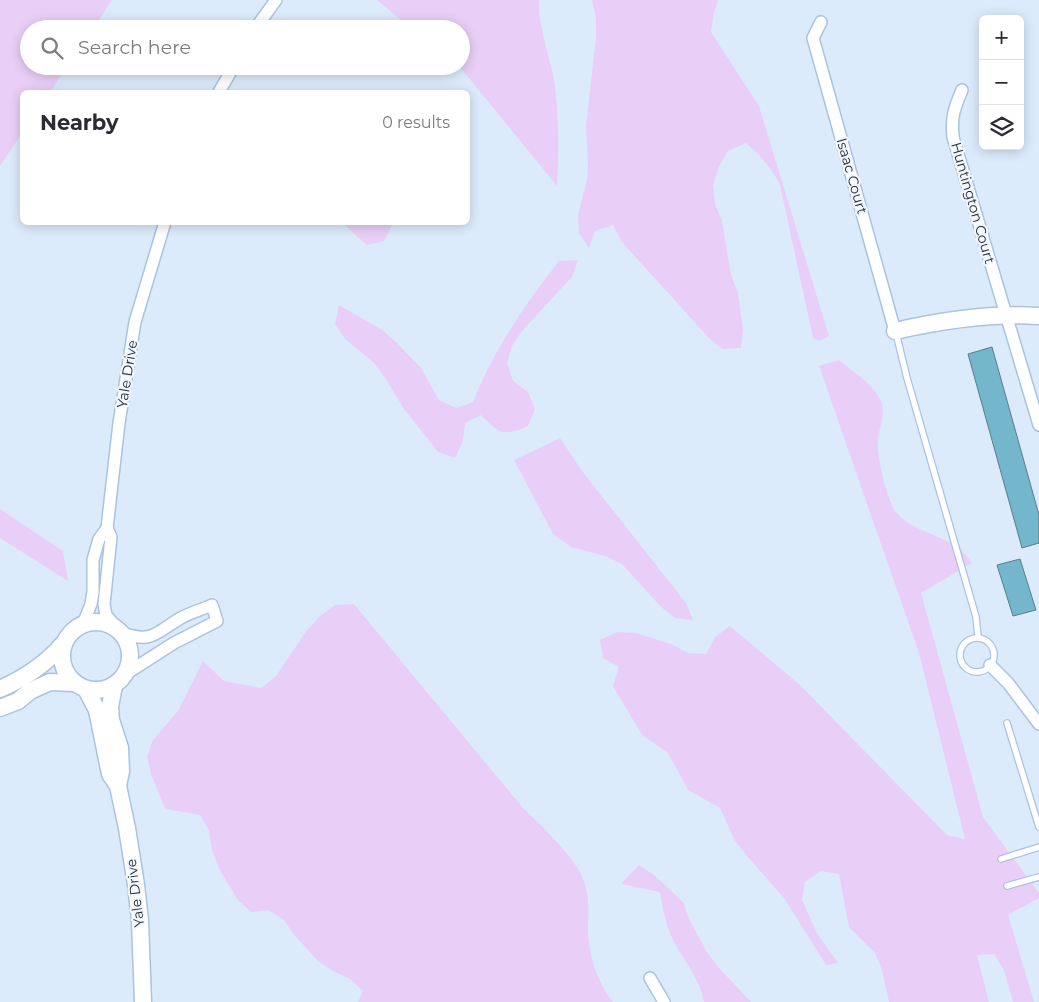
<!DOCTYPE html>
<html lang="en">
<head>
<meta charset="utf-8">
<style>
  :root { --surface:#fff; --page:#f7f7f7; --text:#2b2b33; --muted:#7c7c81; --line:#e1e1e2 }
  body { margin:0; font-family:Montserrat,sans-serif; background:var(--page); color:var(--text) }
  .controls { position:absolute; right:15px; top:15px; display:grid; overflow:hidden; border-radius:8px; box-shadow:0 2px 12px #0003 }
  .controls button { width:45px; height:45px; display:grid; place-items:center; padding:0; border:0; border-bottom:1px solid var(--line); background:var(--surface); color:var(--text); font:25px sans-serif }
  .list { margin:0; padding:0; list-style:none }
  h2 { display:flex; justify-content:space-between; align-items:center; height:65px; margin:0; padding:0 20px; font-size:21px }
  h2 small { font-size:16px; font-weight:400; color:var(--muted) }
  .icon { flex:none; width:28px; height:28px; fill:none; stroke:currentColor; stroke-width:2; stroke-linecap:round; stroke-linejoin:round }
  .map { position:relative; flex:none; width:1039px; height:1002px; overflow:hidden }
  .search { position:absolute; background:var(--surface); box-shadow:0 2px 12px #0003; left:20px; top:20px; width:450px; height:55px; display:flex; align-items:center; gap:12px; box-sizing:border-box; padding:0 18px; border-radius:28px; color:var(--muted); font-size:19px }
  .panel { position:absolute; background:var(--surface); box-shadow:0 2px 12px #0003; left:20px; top:90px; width:450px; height:135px; border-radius:8px }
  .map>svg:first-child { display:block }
  .green { fill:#e9cff7 }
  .building { fill:#74b6cc; stroke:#597e8b }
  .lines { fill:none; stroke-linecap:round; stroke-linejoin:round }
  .lane-casing { stroke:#abc3de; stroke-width:8 }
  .street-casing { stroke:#abc3de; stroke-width:14 }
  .secondary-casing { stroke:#abc3de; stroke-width:19 }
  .lane { stroke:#fff; stroke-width:5.5 }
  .street { stroke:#fff; stroke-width:11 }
  .secondary { stroke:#fff; stroke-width:16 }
  .labels { text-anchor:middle; stroke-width:4.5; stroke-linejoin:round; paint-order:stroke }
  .street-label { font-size:14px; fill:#222b35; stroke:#f2f7fd }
</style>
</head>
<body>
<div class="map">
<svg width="1039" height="1002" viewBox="0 0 1039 1002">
  <rect width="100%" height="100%" fill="#dcebfc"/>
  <g class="green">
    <path d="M0 0H112L93 29H29V66H67L50 92H22V133L0 166Z"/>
    <path d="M377 0H539C538 30 551 57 555 86 559 120 559 153 557 186L459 66H461V29H412Z"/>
    <path d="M592 0H718L714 13 711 32 759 106 829 336 819 341 813 338 780 185C771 167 760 155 746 143L728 151 719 167 713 185 715 204 722 221 731 275 738 293 743 330 741 348 722 349 708 337 621 241 613 225 595 231 589 248 579 233 578 215 587 180 588 162 586 126 596 37V19Z"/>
    <path d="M343 223H391L392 225 384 241 367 245 353 233Z"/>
    <path d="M578 260 572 277 522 331 512 346 507 363 513 381 528 392 535 409 528 426C503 437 500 434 481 415L465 423 463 441 455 458 438 452 404 409 385 378 374 363 345 339 335 324 339 305 382 330 396 342 421 368 439 400 456 408 473 402C493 351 525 304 559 261Z"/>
    <path d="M839 360C853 372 876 385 882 404 885 414 880 427 878 438 876 454 886 498 896 512 912 531 939 534 959 548 964 552 968 558 972 563L921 593 983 817 1039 893V898L1008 915 1034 1002H1013L1004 970 994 954 977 955 989 1002H889L882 970 875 953 849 927 839 874 821 871 805 882 802 900 817 933 838 963 826 965 784 898 747 856 735 841 720 808 688 790 668 753 642 735 613 686 619 667 603 658 600 640 617 632 636 633 671 644 688 653 706 654 715 637 730 626 800 685 947 835 965 839 919 653 819 366Z"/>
    <path d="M560 438 582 471 686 603 693 620 675 618 661 607 622 564 605 556 571 547 553 534 514 460Z"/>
    <path d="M0 509 63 551 68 581 0 538Z"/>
    <path d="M354 604 523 808C541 825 577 859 584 881 590 897 588 914 588 931 589 956 597 982 613 1002H358L363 991 350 979 333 971 318 961 294 935 284 920 268 910 251 912 238 900 219 869 212 850 209 831 200 815 165 809 151 774 147 757 153 740 178 711 203 661 224 681 261 688 276 676 307 630 320 616 335 605Z"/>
    <path d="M639 865 654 875 683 902 689 919 707 952 718 967 751 1002H704C700 979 685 962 674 942 666 926 663 910 660 892L621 884Z"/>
  </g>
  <g class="building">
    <path d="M992 347 1039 515V543L1022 548 968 354Z"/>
    <path d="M1020 559 1036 610 1013 616 997 565Z"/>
  </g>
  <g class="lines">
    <defs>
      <g id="lane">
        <path d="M896 333 907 378 976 617 978 637"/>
        <circle cx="977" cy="655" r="17"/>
        <path d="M1007 723 1039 827"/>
        <path d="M1001 859 1039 847"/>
        <path d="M1007 886 1039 877"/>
      </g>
      <g id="street">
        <path d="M821 22 813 38 895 331"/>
        <path d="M255 29 276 0"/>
        <path d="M962 90C954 109 951 117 953 137L1039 425"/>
        <path d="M219 92 234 66"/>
        <path d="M107 528 111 537 104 604 106 615 117 628"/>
        <path d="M83 624 91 604 93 592V560L99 539 107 528 119 423 135 322 165 222"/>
        <path d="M122 633C152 643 155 634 179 619 189 613 201 610 212 605L217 621 174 643 124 675"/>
        <path d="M990 665 1008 683 1039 724"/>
        <path d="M650 978 664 1002"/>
      </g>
      <g id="secondary">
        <path d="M895 331C939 321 994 313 1039 316"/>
        <circle cx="96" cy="656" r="34"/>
        <path d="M114 685 110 707 111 720 120 748 121 771 118 786"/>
        <path d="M0 689C25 678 46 664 63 644"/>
        <path d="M86 689 97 710 110 774 118 786 127 828 136 885 140 920 143 1002"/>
        <path d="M0 708 18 701 30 691 50 682 74 683"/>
      </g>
    </defs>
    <use href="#lane" class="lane-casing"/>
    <use href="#street" class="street-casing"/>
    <use href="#secondary" class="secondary-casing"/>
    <use href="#lane" class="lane"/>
    <use href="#street" class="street"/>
    <use href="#secondary" class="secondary"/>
  </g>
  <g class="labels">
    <g class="street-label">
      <text transform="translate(852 176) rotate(74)" y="5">Isaac Court</text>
      <text transform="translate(973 203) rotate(74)" y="5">Huntington Court</text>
      <text transform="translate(127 374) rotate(-81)" y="5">Yale Drive</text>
      <text transform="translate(135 893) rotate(-97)" y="5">Yale Drive</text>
    </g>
  </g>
</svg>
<div class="controls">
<button>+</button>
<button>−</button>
<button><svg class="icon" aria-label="layers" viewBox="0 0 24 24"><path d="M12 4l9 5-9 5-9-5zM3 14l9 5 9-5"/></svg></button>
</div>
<div class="search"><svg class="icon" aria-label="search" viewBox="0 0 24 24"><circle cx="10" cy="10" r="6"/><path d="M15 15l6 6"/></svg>Search here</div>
<section class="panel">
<h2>Nearby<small>0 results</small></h2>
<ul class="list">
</ul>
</section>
</div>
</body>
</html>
